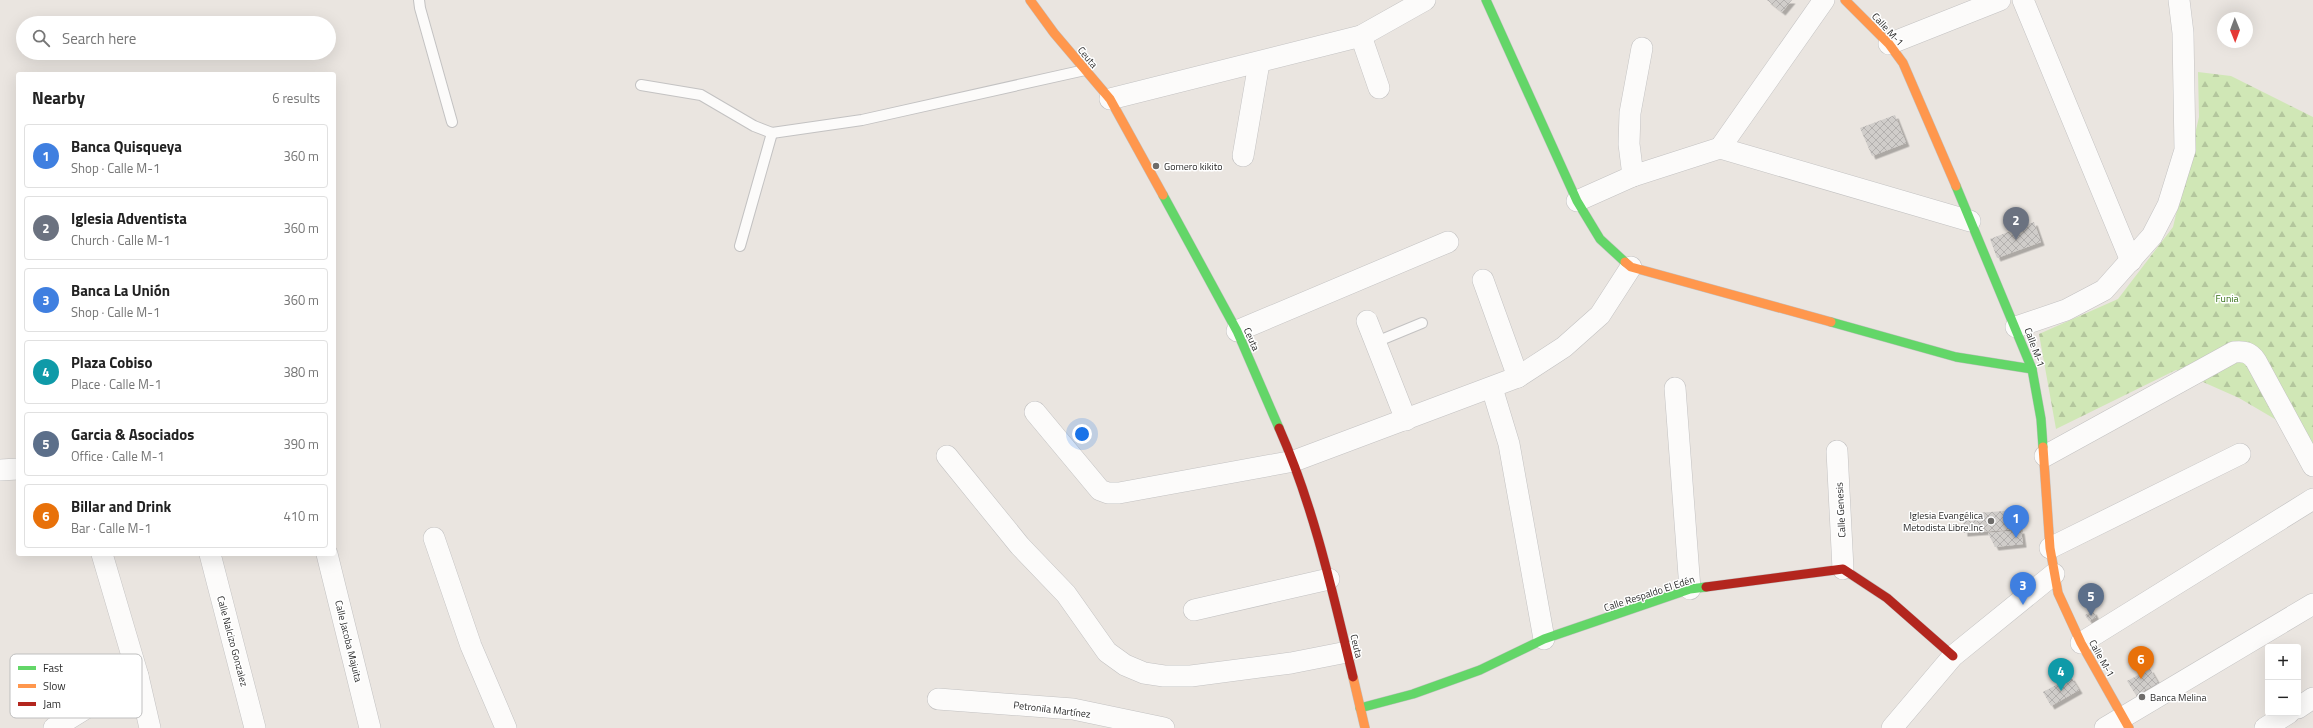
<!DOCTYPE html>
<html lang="en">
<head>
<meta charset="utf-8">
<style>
  :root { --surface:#fff; --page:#f2f2f2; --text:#222; --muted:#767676; --line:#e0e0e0; --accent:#ea580c }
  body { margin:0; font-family:"Titillium Web",sans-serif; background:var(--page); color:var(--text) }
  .controls { position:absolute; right:12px; bottom:12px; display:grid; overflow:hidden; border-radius:4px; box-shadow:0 4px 16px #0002 }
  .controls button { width:36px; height:36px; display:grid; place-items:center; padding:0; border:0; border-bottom:1px solid var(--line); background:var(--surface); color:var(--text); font:20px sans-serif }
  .compass { position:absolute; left:2217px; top:12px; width:36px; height:36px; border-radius:50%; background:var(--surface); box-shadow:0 4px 16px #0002; rotate:179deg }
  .you { position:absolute; left:1082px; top:434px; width:14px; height:14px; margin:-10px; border:3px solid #fff; border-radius:50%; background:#1a73e8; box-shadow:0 0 0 6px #1a73e833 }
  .badge { display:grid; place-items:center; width:26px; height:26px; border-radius:50%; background:var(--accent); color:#fff; font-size:13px; font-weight:700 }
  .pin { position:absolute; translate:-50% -33px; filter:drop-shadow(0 1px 2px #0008) }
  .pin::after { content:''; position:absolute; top:21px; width:14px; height:12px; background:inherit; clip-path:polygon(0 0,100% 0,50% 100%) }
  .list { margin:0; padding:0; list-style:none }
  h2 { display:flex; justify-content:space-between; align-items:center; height:52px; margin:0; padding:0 16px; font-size:17px }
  h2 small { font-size:13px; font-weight:400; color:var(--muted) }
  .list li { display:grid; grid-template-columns:26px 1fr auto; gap:12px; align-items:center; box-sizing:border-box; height:64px; margin:0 8px 8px; padding:0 8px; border:1px solid var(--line); border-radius:4px }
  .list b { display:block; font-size:15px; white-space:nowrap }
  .list p { margin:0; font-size:13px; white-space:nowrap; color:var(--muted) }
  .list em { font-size:13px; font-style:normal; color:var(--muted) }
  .icon { flex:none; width:22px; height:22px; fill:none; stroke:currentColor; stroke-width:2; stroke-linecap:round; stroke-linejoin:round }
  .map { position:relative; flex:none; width:2313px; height:728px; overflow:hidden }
  .search { position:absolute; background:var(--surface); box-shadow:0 4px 16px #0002; left:16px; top:16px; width:320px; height:44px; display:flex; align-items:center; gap:10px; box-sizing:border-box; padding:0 14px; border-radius:22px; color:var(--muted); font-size:15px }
  .panel { position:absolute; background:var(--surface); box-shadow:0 4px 16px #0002; left:16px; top:72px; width:320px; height:484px; border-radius:4px }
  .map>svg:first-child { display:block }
  .forest { fill:url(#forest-firs) }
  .building { fill:url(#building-cross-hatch); filter:url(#shadow) }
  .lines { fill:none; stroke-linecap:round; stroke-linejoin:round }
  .lane-casing { stroke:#c3c2c2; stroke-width:12 }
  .street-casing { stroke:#c3c2c2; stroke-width:22 }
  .fast-casing { stroke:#c3c2c2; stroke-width:10 }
  .slow-casing { stroke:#c3c2c2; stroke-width:10 }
  .jam-casing { stroke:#c3c2c2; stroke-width:10 }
  .lane { stroke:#fcfbfa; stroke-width:10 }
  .street { stroke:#fcfbfa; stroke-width:21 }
  .fast { stroke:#63d668; stroke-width:9 }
  .slow { stroke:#ff974d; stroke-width:9 }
  .jam { stroke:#b3261e; stroke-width:9 }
  .poi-dot { fill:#6e6c6a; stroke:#fff; stroke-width:1.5 }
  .labels { text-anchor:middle; stroke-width:3; stroke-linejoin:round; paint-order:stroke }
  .street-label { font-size:10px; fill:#2b2b2b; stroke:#fff }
  .poi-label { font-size:10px; fill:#2b2b2b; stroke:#fff; text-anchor:start }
  .park-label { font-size:10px; fill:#326f14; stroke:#fff }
  .key { fill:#fff; stroke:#bfbfbf; stroke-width:1 }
  .key-label { font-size:11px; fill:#2b2b2b }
</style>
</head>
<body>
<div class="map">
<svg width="2313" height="728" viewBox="0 0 2313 728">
  <defs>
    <pattern id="forest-firs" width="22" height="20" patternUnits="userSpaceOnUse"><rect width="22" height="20" fill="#d0e7b6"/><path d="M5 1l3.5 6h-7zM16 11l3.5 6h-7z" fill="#b3c69d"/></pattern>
    <pattern id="building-cross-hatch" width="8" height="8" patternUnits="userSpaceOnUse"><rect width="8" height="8" fill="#d0cdca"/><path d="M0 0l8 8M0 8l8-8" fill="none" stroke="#b3b0ae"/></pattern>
    <filter id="shadow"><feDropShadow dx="3.5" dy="3.5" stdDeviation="0" flood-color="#0004"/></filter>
  </defs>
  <rect width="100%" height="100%" fill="#eae5e0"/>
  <path class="forest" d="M2198 72 2231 76 2313 117V448L2307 438 2239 398 2176 370 2056 429 2039 334 2118 299 2173 227 2199 117Z"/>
  <g class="building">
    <path d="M1767 0H1792L1782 12Z"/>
    <path d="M1895 115 1906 143 1872 156 1860 128Z"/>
    <path d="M2034 222 2041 242 1997 258 1990 239Z"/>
    <path d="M2018 510 2019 529 1964 533 1963 514Z"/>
    <path d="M2021 530 2023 544 1995 547 1988 533Z"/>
    <path d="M2093 611 2096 617 2089 621 2085 615Z"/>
    <path d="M2150 669 2158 683 2143 691 2148 699 2141 703 2127 681Z"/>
    <path d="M2071 677 2079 690 2051 706 2043 692Z"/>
  </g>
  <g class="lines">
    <defs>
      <g id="lane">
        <path d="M419 0 420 8 452 122"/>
        <path d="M641 85 701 95 754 126 772 133 862 120 1085 70"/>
        <path d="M740 246 772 133"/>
        <path d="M1376 342 1422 323"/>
      </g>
      <g id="street">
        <path d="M2023 0 2131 261"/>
        <path d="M1361 36 1379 88"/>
        <path d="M1889 44 2000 0"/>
        <path d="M1110 99 1361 36 1425 0"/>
        <path d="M1720 148 1824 0"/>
        <path d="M1243 156 1259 63"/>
        <path d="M1633 176 1629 144 1630 113 1642 48"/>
        <path d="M1577 201 1633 176 1720 148 1970 221"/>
        <path d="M1483 280 1518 377"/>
        <path d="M1367 321 1406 420"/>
        <path d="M2016 327 2066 310 2104 290 2152 236 2168 205 2185 150 2183 33 2179 0"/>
        <path d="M1237 331 1448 242"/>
        <path d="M1492 388 1509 444 1544 639"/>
        <path d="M1675 388 1690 589"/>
        <path d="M1035 412 1100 490 1108 493H1119L1294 461 1518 377 1564 347 1600 315 1631 267"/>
        <path d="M1837 451 1843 569"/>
        <path d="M947 456 1020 546 1066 594 1107 652 1125 665 1144 673 1164 676H1191L1291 663 1347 652"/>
        <path d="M2045 456 2234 352C2244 351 2250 352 2256 361L2313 466"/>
        <path d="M0 470 18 469"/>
        <path d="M434 538 471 646 506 728"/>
        <path d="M2050 548 2240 454"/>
        <path d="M102 554 138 676 150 728"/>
        <path d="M210 554 255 728"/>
        <path d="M327 554 370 728"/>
        <path d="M1194 610 1329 579"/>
        <path d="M2081 643 2313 499"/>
        <path d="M938 699 1073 709 1164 728"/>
        <path d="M2298 708 2313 698"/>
        <path d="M54 728 138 676"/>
        <path d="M1892 728 1953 656 2054 574"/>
        <path d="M2105 728 2313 604"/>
        <path d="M2265 728 2289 713"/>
      </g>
      <g id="fast">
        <path d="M1486 0 1577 201 1600 239 1625 262"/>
        <path d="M1956 186 2032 369 2041 419 2043 447"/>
        <path d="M1163 195 1237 331 1279 428"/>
        <path d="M1831 322 1956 357 2032 369"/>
        <path d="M1360 708 1413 694 1480 670 1544 639 1690 589 1706 587"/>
      </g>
      <g id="slow">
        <path d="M1030 0 1054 33 1110 99 1163 195"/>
        <path d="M1845 0 1889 44 1903 63 1956 186"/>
        <path d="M1625 262 1631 267 1831 322"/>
        <path d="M2043 447 2050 548 2058 593 2081 643 2129 728"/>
        <path d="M1353 677 1365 728"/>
      </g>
      <g id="jam">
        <path d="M1279 428C1314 507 1333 594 1353 677"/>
        <path d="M1706 587 1843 569 1887 598 1953 656"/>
      </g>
    </defs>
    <use href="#lane" class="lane-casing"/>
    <use href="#street" class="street-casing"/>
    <use href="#fast" class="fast-casing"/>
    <use href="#slow" class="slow-casing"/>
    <use href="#jam" class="jam-casing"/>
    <use href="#lane" class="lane"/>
    <use href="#street" class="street"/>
    <use href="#fast" class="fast"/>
    <use href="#slow" class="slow"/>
    <use href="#jam" class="jam"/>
  </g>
  <g class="poi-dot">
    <circle cx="1156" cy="166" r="4"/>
    <circle cx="1991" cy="521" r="4"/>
    <circle cx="2142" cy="697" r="4"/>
  </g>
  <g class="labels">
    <g class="street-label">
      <text transform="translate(1888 29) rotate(47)" y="4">Calle M-1</text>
      <text transform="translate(1088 57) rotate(50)" y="4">Ceuta</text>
      <text transform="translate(1252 339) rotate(66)" y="4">Ceuta</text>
      <text transform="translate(2035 347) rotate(70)" y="4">Calle M-1</text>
      <text transform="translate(1840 510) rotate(-93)" y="4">Calle Genesis</text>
      <text transform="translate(1649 593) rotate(-18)" y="4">Calle Respaldo El Edén</text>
      <text transform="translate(233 641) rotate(75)" y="4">Calle Nalcizo Gonzalez</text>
      <text transform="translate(349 641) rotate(76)" y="4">Calle Jacoba Majuita</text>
      <text transform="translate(1357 646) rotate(76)" y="4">Ceuta</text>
      <text transform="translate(2102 658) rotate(61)" y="4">Calle M-1</text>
      <text transform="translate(1052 709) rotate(7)" y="4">Petronila Martínez</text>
    </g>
    <g class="poi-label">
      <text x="1164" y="170">Gomero kikito</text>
      <text x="1983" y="519" text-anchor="end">Iglesia Evangélica<tspan x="1983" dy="12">Metodista Libre.Inc</tspan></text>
      <text x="2150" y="701">Banca Melina</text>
    </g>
    <g class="park-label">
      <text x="2227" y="302">Funia</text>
    </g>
  </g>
  <rect x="10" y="654" width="132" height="64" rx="6" class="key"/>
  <rect x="18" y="666" width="18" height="4" fill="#63d668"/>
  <rect x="18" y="684" width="18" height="4" fill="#ff974d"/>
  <rect x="18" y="702" width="18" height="4" fill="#b3261e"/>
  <g class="key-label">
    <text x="43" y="672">Fast</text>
    <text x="43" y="690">Slow</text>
    <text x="43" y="708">Jam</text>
  </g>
</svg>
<div class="controls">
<button>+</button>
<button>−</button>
</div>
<svg class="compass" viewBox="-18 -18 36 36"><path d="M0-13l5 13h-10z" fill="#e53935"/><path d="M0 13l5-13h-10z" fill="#767676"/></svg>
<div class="you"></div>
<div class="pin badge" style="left:2016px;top:538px;background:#3f7fe0">1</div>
<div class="pin badge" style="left:2016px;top:240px;background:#6b7280">2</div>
<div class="pin badge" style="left:2023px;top:605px;background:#3f7fe0">3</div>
<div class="pin badge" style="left:2061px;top:691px;background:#0f9aa8">4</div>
<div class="pin badge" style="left:2091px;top:616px;background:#5c6f8a">5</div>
<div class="pin badge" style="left:2141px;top:679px;background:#e8710a">6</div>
<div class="search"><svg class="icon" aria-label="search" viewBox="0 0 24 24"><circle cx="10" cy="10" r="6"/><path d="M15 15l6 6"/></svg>Search here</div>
<section class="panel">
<h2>Nearby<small>6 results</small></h2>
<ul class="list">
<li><span class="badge" style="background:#3f7fe0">1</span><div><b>Banca Quisqueya</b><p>Shop · Calle M-1</p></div><em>360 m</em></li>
<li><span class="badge" style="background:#6b7280">2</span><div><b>Iglesia Adventista</b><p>Church · Calle M-1</p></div><em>360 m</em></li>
<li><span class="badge" style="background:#3f7fe0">3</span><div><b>Banca La Unión</b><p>Shop · Calle M-1</p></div><em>360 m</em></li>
<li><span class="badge" style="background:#0f9aa8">4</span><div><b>Plaza Cobiso</b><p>Place · Calle M-1</p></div><em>380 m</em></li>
<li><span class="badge" style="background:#5c6f8a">5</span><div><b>Garcia &amp; Asociados</b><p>Office · Calle M-1</p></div><em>390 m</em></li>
<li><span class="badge" style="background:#e8710a">6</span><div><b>Billar and Drink</b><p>Bar · Calle M-1</p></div><em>410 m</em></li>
</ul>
</section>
</div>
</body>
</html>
